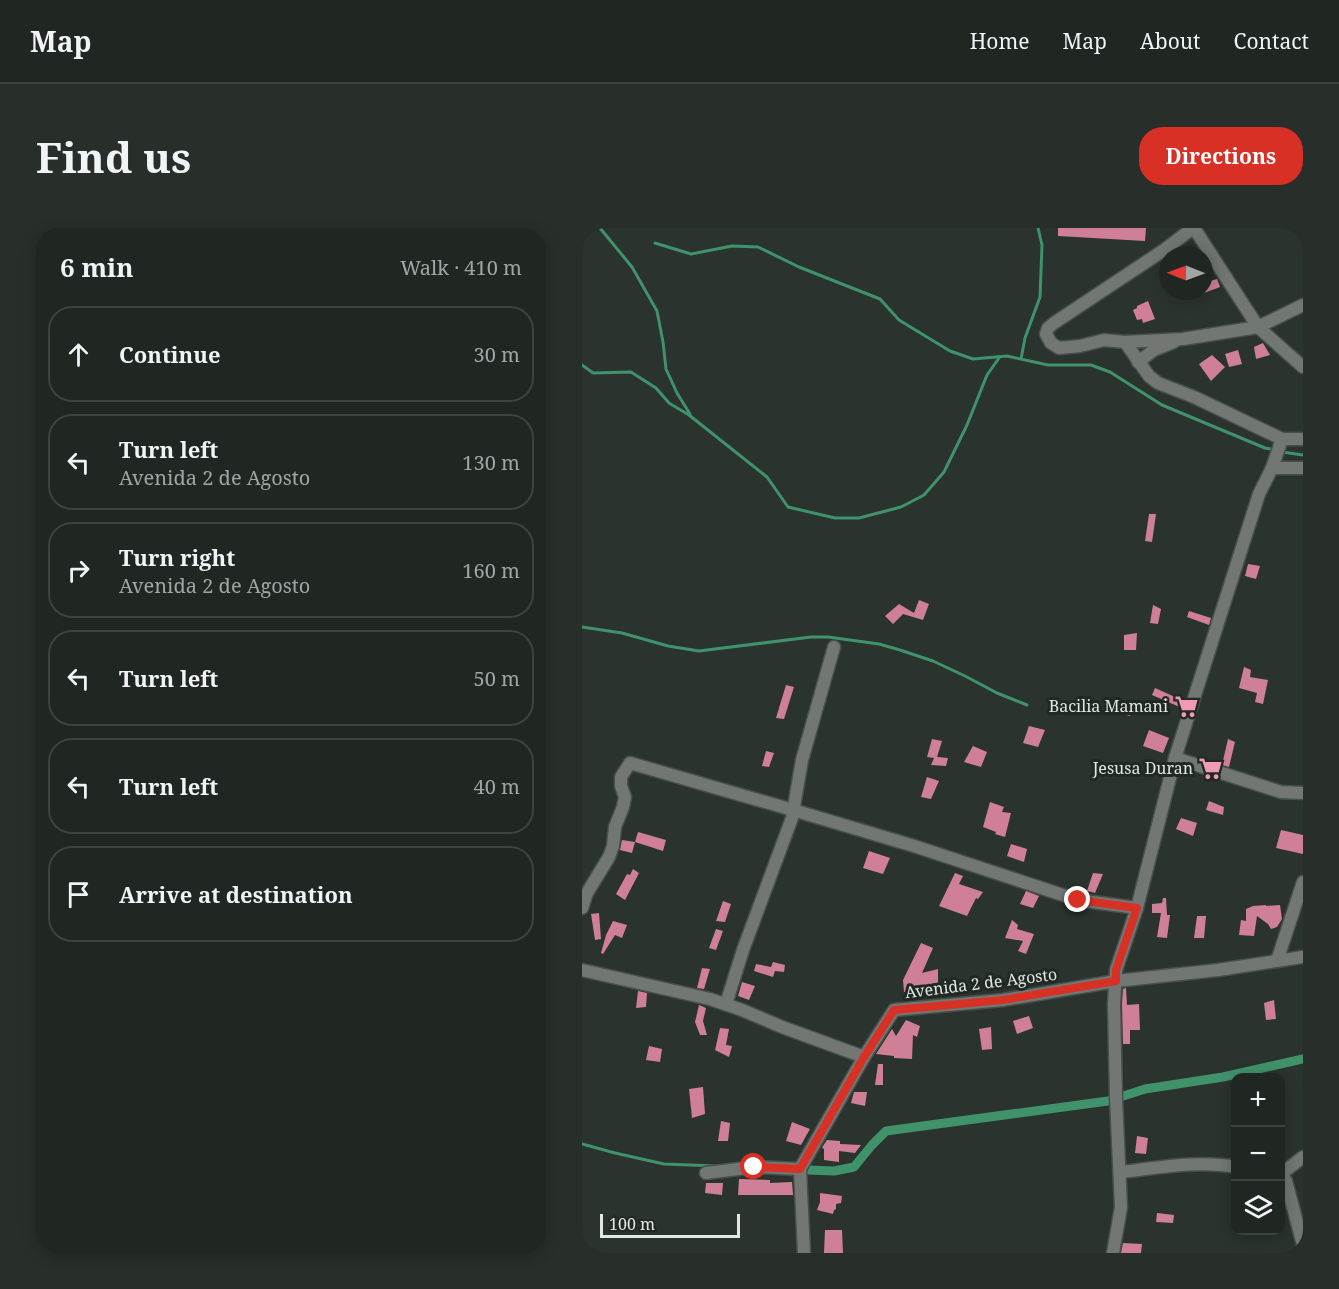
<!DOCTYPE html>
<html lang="en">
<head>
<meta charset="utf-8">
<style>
  :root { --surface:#202622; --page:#282e2a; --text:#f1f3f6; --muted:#a2a5a5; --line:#3d4340; --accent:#d93025 }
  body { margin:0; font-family:"Noto Serif",serif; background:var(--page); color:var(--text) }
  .controls { position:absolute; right:18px; bottom:18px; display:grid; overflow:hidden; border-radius:12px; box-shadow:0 3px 15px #0003 }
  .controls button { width:54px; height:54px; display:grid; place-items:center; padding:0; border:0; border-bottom:2px solid var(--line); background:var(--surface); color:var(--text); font:30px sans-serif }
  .compass { position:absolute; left:577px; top:18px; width:54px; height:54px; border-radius:50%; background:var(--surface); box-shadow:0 3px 15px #0003; rotate:271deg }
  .scale { position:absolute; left:18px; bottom:15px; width:140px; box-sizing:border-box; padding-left:6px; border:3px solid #e2e8e5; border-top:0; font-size:16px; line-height:21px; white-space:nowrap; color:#e2e8e5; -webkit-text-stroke:4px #202924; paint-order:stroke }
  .stop { position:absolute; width:18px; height:18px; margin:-14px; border:4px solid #d93025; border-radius:50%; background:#fff }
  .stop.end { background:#d93025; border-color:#fff; box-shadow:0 2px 6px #0008 }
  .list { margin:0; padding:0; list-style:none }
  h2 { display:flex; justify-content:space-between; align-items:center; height:78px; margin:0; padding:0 24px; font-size:26px }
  h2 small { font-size:20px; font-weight:400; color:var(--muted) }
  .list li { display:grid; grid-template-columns:39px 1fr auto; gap:18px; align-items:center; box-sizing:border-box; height:96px; margin:0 12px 12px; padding:0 12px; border:2px solid var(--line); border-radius:24px }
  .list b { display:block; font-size:22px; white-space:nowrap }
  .list p { margin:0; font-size:20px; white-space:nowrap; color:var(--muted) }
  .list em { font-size:20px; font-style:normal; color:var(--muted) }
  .icon { flex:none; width:33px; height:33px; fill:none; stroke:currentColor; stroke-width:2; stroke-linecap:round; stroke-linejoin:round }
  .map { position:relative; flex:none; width:721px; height:1025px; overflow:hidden; border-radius:24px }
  header { display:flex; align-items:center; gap:36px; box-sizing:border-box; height:84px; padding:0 30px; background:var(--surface); border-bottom:2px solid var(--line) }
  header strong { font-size:28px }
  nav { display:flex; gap:33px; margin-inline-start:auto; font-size:21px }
  .intro { display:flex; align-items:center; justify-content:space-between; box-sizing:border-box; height:144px; padding:0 36px }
  h1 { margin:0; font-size:42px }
  .button { padding:15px 27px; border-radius:24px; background:var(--accent); color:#fff; font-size:21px; font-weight:700 }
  main { display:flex; gap:36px; padding:0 36px }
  aside { flex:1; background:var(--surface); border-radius:24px; box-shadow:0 3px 15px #0003 }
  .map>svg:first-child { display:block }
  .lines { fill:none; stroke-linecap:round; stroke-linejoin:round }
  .stream { stroke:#40926b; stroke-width:3 }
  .canal { stroke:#40926b; stroke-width:9 }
  .building { fill:#cf8097 }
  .minor-casing { stroke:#47504b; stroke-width:15 }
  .minor { stroke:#727774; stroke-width:12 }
  .route { stroke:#d93025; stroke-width:8 }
  .labels { text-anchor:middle; stroke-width:6; stroke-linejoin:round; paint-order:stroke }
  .poi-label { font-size:16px; fill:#e2e8e5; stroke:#202924; text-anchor:end }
  .street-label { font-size:16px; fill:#e2e8e5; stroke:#202924 }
</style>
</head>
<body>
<header>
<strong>Map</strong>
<nav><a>Home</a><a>Map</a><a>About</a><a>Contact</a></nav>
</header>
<div class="intro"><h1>Find us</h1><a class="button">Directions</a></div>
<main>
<aside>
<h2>6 min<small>Walk · 410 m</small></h2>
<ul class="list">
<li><svg class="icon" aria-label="ahead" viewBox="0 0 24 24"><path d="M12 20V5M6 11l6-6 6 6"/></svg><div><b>Continue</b></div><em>30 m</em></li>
<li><svg class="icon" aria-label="left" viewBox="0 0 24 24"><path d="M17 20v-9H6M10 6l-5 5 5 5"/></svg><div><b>Turn left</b><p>Avenida 2 de Agosto</p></div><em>130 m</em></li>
<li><svg class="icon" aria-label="right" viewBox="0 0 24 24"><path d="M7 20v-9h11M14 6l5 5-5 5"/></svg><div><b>Turn right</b><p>Avenida 2 de Agosto</p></div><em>160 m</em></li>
<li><svg class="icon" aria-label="left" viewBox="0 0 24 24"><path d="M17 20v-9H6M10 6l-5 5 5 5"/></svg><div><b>Turn left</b></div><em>50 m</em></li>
<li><svg class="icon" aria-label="left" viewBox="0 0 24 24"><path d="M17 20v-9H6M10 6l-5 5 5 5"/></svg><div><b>Turn left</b></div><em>40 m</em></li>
<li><svg class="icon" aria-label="arrive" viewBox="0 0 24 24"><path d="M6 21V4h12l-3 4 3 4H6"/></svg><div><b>Arrive at destination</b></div></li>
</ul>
</aside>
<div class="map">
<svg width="721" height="1025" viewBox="0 0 721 1025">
  <rect width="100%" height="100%" fill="#2a332e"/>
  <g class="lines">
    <g class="stream">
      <path d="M18 0 50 39 75 83 81 114 84 141 95 165 108 186"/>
      <path d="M73 15 109 26 150 18 176 19 217 39 298 71 317 92 368 123 391 131 425 128 466 137H509L528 144 580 177 683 220 694 222"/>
      <path d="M439 131 443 110 458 69 460 17 456 0"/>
      <path d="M0 137 11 145 49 144 74 160 87 175 107 187 185 249 206 279 253 290H277L319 279 342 267 362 244 385 197 405 147 417 130"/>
      <path d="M700 224 721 227"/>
      <path d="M0 399 40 405 86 418 117 423 229 409H246L297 416 318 422 351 433 383 448 415 465 445 477"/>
      <path d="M0 916 33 925 82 936 134 938"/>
      <path d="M185 934 205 935"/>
    </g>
    <path class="canal" d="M226 942 252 943 272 939 290 917 304 903 526 873 563 861 641 849 721 831"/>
  </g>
  <g class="building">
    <path d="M476 0H564L563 13 476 8Z"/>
    <path d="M635 51 638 59 622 65V55Z"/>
    <path d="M566 73 573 91 561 95 560 91 555 92 551 82 555 80V78Z"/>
    <path d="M681 115 688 127 674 131 672 119Z"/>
    <path d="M656 122 660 136 647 139 643 126Z"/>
    <path d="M630 127 643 139 629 153 617 136Z"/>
    <path d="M567 286H574L570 314 563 313Z"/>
    <path d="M666 336 678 338 674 351 663 348Z"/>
    <path d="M337 372 347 376 341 392 321 386 311 396 303 388 317 376 332 385Z"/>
    <path d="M571 377 579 381 576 396 568 395Z"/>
    <path d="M607 383 629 390 627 397 605 389Z"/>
    <path d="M555 405 554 422H542V407Z"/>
    <path d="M662 439 669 442 668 449 686 452 681 476 673 474 675 465 657 460Z"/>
    <path d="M204 457 212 459 202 491 194 490Z"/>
    <path d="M573 460 602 473 600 480 570 467Z"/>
    <path d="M537 475 550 478 548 488 535 484Z"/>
    <path d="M447 498 463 502 456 519 441 515Z"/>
    <path d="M567 502 587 510 581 525 561 518Z"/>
    <path d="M350 511 360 513 355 529 366 530 364 538 349 537 352 530 345 529Z"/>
    <path d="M646 511 653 514 647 539 640 537Z"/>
    <path d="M391 518 405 524 399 539 382 534Z"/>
    <path d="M184 523 192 525 187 539 180 538Z"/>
    <path d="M345 549 357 553 349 571 339 569Z"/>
    <path d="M627 573 642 579 641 587 624 582Z"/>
    <path d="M408 574 422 579 420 584 429 585 423 609 413 606 414 604 401 599Z"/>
    <path d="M599 590 615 595 611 608 594 601Z"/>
    <path d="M699 602 721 607V626L694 620Z"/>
    <path d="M56 604 84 612 81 623 53 614Z"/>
    <path d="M40 612 53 614 50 625 38 622Z"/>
    <path d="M429 616 445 621 442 634 425 628Z"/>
    <path d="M287 623 308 630 301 646 281 640Z"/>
    <path d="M51 641 57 645 43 672 34 666 45 646 48 647Z"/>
    <path d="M373 645 381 648 377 656 401 664 396 671 394 670 385 688 357 678Z"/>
    <path d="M511 645 521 646 513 665 505 663Z"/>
    <path d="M444 663 457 668 451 680 438 676Z"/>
    <path d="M581 670H584L585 687H588L585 710 575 709 579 685H570V676L580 675Z"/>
    <path d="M141 673 149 676 143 694 134 693Z"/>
    <path d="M684 677V678L698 677 700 691 695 699 689 701 686 696 675 688 672 708 657 707 659 692 664 693V681L671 678Z"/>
    <path d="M17 685 19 711 13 712 9 686Z"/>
    <path d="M615 688H624L622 710H612Z"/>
    <path d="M430 692 436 697 435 701 452 706 444 726 436 723 441 713 423 710Z"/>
    <path d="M31 693 45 697 40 710 33 707 21 726 19 725 24 707Z"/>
    <path d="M134 701 141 703 134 722 127 720Z"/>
    <path d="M339 715 351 720 340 745 356 741V760L322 764 321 752Z"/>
    <path d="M191 734 203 737 202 744 193 743 191 749 172 743 174 736 189 739Z"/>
    <path d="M120 740 128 741 122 761 115 760Z"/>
    <path d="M160 754 173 758 167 772 156 768Z"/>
    <path d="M544 760 545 777 557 776 558 802H548V816H541L540 776 541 761Z"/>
    <path d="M56 763 65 765 64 779 54 780Z"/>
    <path d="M692 772 694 791 684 792 682 775Z"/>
    <path d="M117 777 124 780 121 793 125 807H118L113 794Z"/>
    <path d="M447 788 451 800 435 806 431 793Z"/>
    <path d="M324 792 338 798 335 809 331 807 330 831 312 830V828L294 826 310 801 314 808Z"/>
    <path d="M409 799 410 821 400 822 397 801Z"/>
    <path d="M138 800 147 801 144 817 150 818 147 829 133 822Z"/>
    <path d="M67 818 80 821 78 834 64 832Z"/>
    <path d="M296 836H301V857H293Z"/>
    <path d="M121 859 123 886 110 890 107 861Z"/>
    <path d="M272 864H285L283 878 269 875Z"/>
    <path d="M139 893 148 895 146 913H136Z"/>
    <path d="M210 894 228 901 219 917 204 913Z"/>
    <path d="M555 908 566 910 564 926 553 925Z"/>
    <path d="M245 912 258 913V916L279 917 273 925 257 923V934L242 932V921L240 920 241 918Z"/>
    <path d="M157 951 188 952V955L210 954 211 967H156Z"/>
    <path d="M124 955H141L140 967 123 965Z"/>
    <path d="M238 965 260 968 259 975 254 976V981L252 982 251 986 235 982 238 974Z"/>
    <path d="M575 985 592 987 591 995 574 994Z"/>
    <path d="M243 1002H260L261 1025H242Z"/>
    <path d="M541 1015 560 1016 559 1025H539Z"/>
  </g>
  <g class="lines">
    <defs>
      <g id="minor">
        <path d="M611 0 582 22 472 95 466 100 464 106 469 115 477 120 498 118 522 112 543 114 601 111 676 99 721 77"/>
        <path d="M612 0 676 99 721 139"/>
        <path d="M543 114 567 148 576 155 612 169 700 211H721"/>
        <path d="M556 134 572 122 592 114"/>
        <path d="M690 240H721"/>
        <path d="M593 530 699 564 721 565"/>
        <path d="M0 680 5 665 27 629 31 618 33 599 41 579 43 569 39 558V549L48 535 211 582 332 618 496 672 555 680"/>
        <path d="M695 733 721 654"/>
        <path d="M0 742 128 771 160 782 200 799 282 829"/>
        <path d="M144 776 161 722 210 590 220 532 252 419"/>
        <path d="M538 944C576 940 616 932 654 939"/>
        <path d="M124 945 172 939 218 941"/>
        <path d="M698 947 721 929"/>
        <path d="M700 947 704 953 721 1017"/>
        <path d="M222 1025 218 941 282 829 312 782 421 772 534 753 636 742 721 729"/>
        <path d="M531 1025 539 979 534 870 532 776 534 742 555 680 593 530 677 266 690 240 700 211"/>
      </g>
    </defs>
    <use href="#minor" class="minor-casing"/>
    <use href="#minor" class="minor"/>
  </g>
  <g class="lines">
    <path class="route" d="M172 939 218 941 282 829 312 782 421 772 534 753V742L555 680 496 672"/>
  </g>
  <defs>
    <symbol id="supermarket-bare" viewBox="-9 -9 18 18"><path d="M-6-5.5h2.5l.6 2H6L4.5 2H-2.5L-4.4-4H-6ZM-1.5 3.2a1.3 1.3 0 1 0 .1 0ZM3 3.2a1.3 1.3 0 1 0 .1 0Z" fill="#f19ab3" stroke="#202924" stroke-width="2.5" paint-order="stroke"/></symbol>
  </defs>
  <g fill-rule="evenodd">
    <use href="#supermarket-bare" x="588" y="462" width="33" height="33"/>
    <use href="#supermarket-bare" x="612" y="524" width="33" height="33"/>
  </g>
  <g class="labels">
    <g class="poi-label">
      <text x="586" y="484">Bacilia Mamani</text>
      <text x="611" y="546">Jesusa Duran</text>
    </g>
    <g class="street-label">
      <text transform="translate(399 755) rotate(-7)" y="6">Avenida 2 de Agosto</text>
    </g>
  </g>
</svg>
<div class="controls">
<button>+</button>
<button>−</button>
<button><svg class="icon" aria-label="layers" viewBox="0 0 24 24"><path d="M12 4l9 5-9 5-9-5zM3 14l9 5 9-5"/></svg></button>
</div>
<svg class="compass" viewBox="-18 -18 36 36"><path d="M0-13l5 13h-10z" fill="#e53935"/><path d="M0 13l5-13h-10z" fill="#a2a5a5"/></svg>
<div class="scale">100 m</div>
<div class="stop" style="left:172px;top:939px"></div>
<div class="stop end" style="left:496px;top:672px"></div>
</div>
</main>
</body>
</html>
